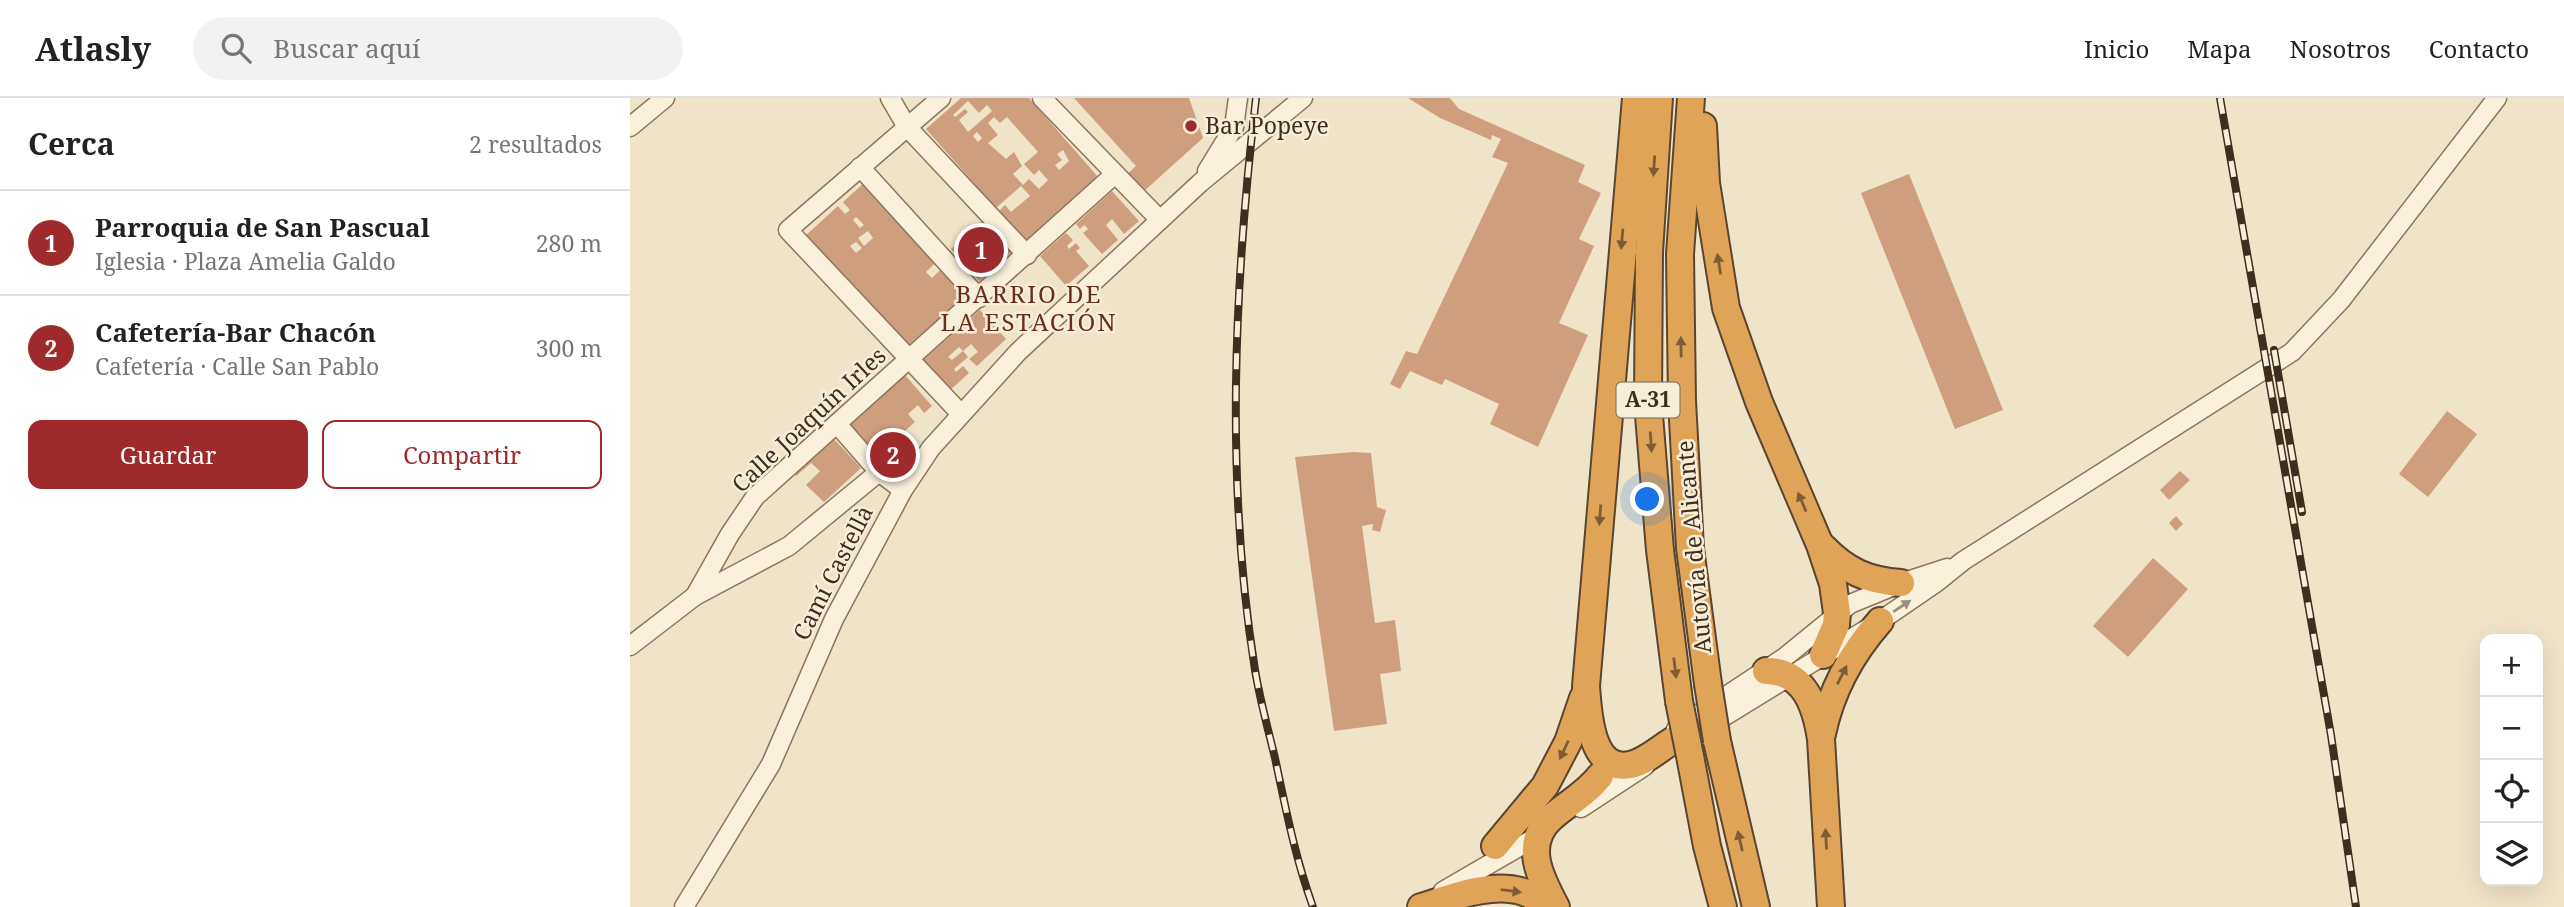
<!DOCTYPE html>
<html lang="es">
<head>
<meta charset="utf-8">
<style>
  :root { --surface:#fff; --page:#f2f2f2; --text:#222; --muted:#767676; --line:#e0e0e0; --accent:#9e2a2b }
  body { margin:0; font-family:"Noto Serif",serif; background:var(--page); color:var(--text) }
  .controls { position:absolute; right:21px; bottom:21px; display:grid; overflow:hidden; border-radius:14px; box-shadow:0 7px 28px #0002 }
  .controls button { width:63px; height:63px; display:grid; place-items:center; padding:0; border:0; border-bottom:2px solid var(--line); background:var(--surface); color:var(--text); font:35px sans-serif }
  .you { position:absolute; left:1018px; top:402px; width:24px; height:24px; margin:-18px; border:5px solid #fff; border-radius:50%; background:#1a73e8; box-shadow:0 0 0 10px #1a73e833 }
  .badge { display:grid; place-items:center; width:46px; height:46px; border-radius:50%; background:var(--accent); color:#fff; font-size:23px; font-weight:700 }
  .pin { position:absolute; translate:-50% -50%; border:4px solid #fff; box-shadow:0 2px 7px #0006 }
  .list { margin:0; padding:0; list-style:none }
  h2 { display:flex; justify-content:space-between; align-items:center; height:91px; margin:0; padding:0 28px; font-size:30px }
  h2 small { font-size:23px; font-weight:400; color:var(--muted) }
  .list li { display:grid; grid-template-columns:46px 1fr auto; gap:21px; align-items:center; box-sizing:border-box; height:105px; padding:0 28px; border-top:2px solid var(--line) }
  .list b { display:block; font-size:26px; white-space:nowrap }
  .list p { margin:0; font-size:23px; white-space:nowrap; color:var(--muted) }
  .list em { font-size:23px; font-style:normal; color:var(--muted) }
  .actions { display:flex; gap:14px; padding:21px 28px }
  .actions a { flex:1; padding:16px 0; border:2px solid var(--accent); border-radius:14px; text-align:center; font-size:24px; color:var(--accent) }
  .actions .main { background:var(--accent); color:#fff }
  .icon { flex:none; width:38px; height:38px; fill:none; stroke:currentColor; stroke-width:2; stroke-linecap:round; stroke-linejoin:round }
  .map { position:relative; flex:none; width:1934px; height:809px; overflow:hidden }
  header { display:flex; align-items:center; gap:42px; box-sizing:border-box; height:98px; padding:0 35px; background:var(--surface); border-bottom:2px solid var(--line) }
  header strong { font-size:33px }
  nav { display:flex; gap:38px; margin-inline-start:auto; font-size:24px }
  .search { width:490px; height:63px; background:var(--page); display:flex; align-items:center; gap:18px; box-sizing:border-box; padding:0 24px; border-radius:38px; color:var(--muted); font-size:26px }
  main { display:flex }
  aside { flex:1; background:var(--surface) }
  .map>svg:first-child { display:block }
  .building { fill:#cf9f7d; fill-rule:evenodd }
  .lines { fill:none; stroke-linecap:round; stroke-linejoin:round }
  .minor-casing { stroke:#8d765c; stroke-width:21 }
  .highway-casing { stroke:#5b4430; stroke-width:30 }
  .minor { stroke:#faf1dc; stroke-width:18 }
  .highway { stroke:#e0a458; stroke-width:26 }
  .rail-casing { stroke:#3d2e20; stroke-width:8 }
  .rail { stroke:#f7eed8; stroke-width:5; stroke-dasharray:16; stroke-linecap:butt }
  .highway-bridge-casing { stroke:#5b4430; stroke-width:30; stroke-linecap:butt }
  .highway-bridge { stroke:#e0a458; stroke-width:26 }
  .oneway { fill:#7e5d36 }
  .oneway2 { fill:#9c907e }
  .poi-dot { fill:#9e2a2b; stroke:#f7eed8; stroke-width:2.5 }
  .labels { text-anchor:middle; stroke-width:5; stroke-linejoin:round; paint-order:stroke }
  .shield { fill:#f7eed8; stroke:#756857; stroke-width:2 }
  .shield-label { font-size:21px; font-weight:bold; fill:#3d2e20 }
  .poi-label { font-size:23px; fill:#3d2e20; stroke:#f7eed8; text-anchor:start }
  .street-label { font-size:23px; fill:#3d2e20; stroke:#f7eed8 }
  .neighbourhood-label { font-size:24px; letter-spacing:2px; fill:#6b2e1e; stroke:#f7eed8 }
</style>
</head>
<body>
<header>
<strong>Atlasly</strong>
<div class="search"><svg class="icon" aria-label="search" viewBox="0 0 24 24"><circle cx="10" cy="10" r="6"/><path d="M15 15l6 6"/></svg>Buscar aquí</div>
<nav><a>Inicio</a><a>Mapa</a><a>Nosotros</a><a>Contacto</a></nav>
</header>
<main>
<aside>
<h2>Cerca<small>2 resultados</small></h2>
<ul class="list">
<li><span class="badge">1</span><div><b>Parroquia de San Pascual</b><p>Iglesia · Plaza Amelia Galdo</p></div><em>280 m</em></li>
<li><span class="badge">2</span><div><b>Cafetería-Bar Chacón</b><p>Cafetería · Calle San Pablo</p></div><em>300 m</em></li>
</ul>
<div class="actions"><a class="main">Guardar</a><a>Compartir</a></div>
</aside>
<div class="map">
<svg width="1934" height="809" viewBox="0 0 1934 809">
  <rect width="100%" height="100%" fill="#f0e4c8"/>
  <g class="building">
    <path d="M331 0H399L469 80 397 144 369 113 375 107 381 114 400 98 391 88 366 110 296 31ZM338 3 349 15 357 7 362 13 338 34 329 22 338 14 335 11 325 19 323 17ZM364 19 370 25 377 19 408 54 394 66 404 77 409 72 418 82 409 91 399 81 393 87 383 76 392 68 384 54 376 61 358 45 368 37 358 25ZM347 34 352 40 348 44 343 38ZM433 52 439 63 429 72 425 67 432 62 427 56Z"/>
    <path d="M444 0H559L573 40 512 95 496 77 506 68Z"/>
    <path d="M778 0H820L829 11 955 67 948 84 971 95 949 141 964 148 929 225 958 237 908 349 860 326 869 306 815 281 812 287 780 273 770 291 760 286 776 253 787 256 878 65 862 59 871 41 862 37 861 42 810 20Z"/>
    <path d="M1279 76 1373 312 1325 331 1231 95Z"/>
    <path d="M235 84 306 164 296 174 302 180 312 170 336 197 275 250 174 139 208 108 215 116 220 112 213 104ZM226 119 234 127 230 130 223 122ZM238 133 243 140 234 148 228 140ZM226 144 232 150 226 155 220 148Z"/>
    <path d="M482 93 509 123 494 136 482 121 476 127 488 142 472 156 453 135 458 131 454 127 450 131 446 126Z"/>
    <path d="M353 123 381 154 359 177 358 175 349 183 321 151Z"/>
    <path d="M436 135 443 142 437 148 439 151 446 145 450 150 446 153 459 168 436 188 410 158Z"/>
    <path d="M350 212 376 241 347 268 339 261 348 254 341 246 333 253 329 249 318 259 322 262 333 253 338 259 324 271 326 274 333 268 339 275 317 295 290 265Z"/>
    <path d="M275 277 302 308 294 315 288 307 278 316 285 324 246 359 218 329Z"/>
    <path d="M1817 313 1847 336 1798 399 1769 376Z"/>
    <path d="M204 341 231 370 194 404 176 387 190 373 181 365 166 378 165 376Z"/>
    <path d="M723 354 741 355 747 409 756 412 750 434 742 432 743 426 732 428 745 525 765 522 771 573 750 576 757 626 704 633 665 359Z"/>
    <path d="M1550 373 1560 382 1539 402 1530 392Z"/>
    <path d="M1546 418 1553 426 1546 433 1539 425Z"/>
    <path d="M1523 460 1558 491 1498 559 1463 528Z"/>
  </g>
  <g class="lines">
    <defs>
      <g id="minor">
        <path d="M260 0 277 29 397 157"/>
        <path d="M311 0 158 132 331 316"/>
        <path d="M412 0 530 122"/>
        <path d="M0 29 35 0"/>
        <path d="M230 69 349 200"/>
        <path d="M577 73 604 29 608 0"/>
        <path d="M207 326 249 374 273 392"/>
        <path d="M65 498 100 436 125 399 485 76"/>
        <path d="M0 548 65 498 159 448 249 374"/>
        <path d="M1077 629 1250 523 1307 484 1333 463 1662 254 1711 202 1867 0"/>
        <path d="M1046 631 1155 559 1220 506 1271 485 1317 470"/>
        <path d="M951 710 1015 668"/>
        <path d="M813 793 913 735"/>
        <path d="M54 809 141 666 204 521 273 392 301 350 388 254 570 85 673 0"/>
      </g>
      <g id="highway">
        <path d="M1006 0 956 588C958 613 960 675 1000 667 1015 664 1029 651 1042 643 1050 639 1059 637 1068 634"/>
        <path d="M1029 0 1019 154 1018 305 1030 452 1049 603"/>
        <path d="M1061 0 1050 156 1052 303 1060 450 1078 586"/>
        <path d="M1073 28 1076 85 1096 210 1129 304 1190 447 1203 486 1207 515 1206 527 1193 557"/>
        <path d="M1193 449C1216 473 1238 483 1271 485"/>
        <path d="M1136 573C1175 573 1186 609 1191 641L1201 809"/>
        <path d="M1192 636C1201 592 1221 556 1250 523"/>
        <path d="M1087 643 1126 809"/>
        <path d="M1060 658 1077 748 1093 809"/>
        <path d="M865 748 915 688 938 644 953 600"/>
        <path d="M791 809C821 800 862 783 894 794 904 798 914 804 923 809"/>
        <path d="M926 809C911 781 892 746 921 720 938 705 956 696 970 678"/>
      </g>
    </defs>
    <use href="#minor" class="minor-casing"/>
    <use href="#highway" class="highway-casing"/>
    <use href="#minor" class="minor"/>
    <use href="#highway" class="highway"/>
    <defs>
      <g id="rail">
        <path d="M626 0C604 189 595 384 625 572 630 602 638 631 645 660 656 712 665 759 683 809"/>
        <path d="M1590 0 1701 637 1726 809"/>
        <path d="M1644 252 1672 414"/>
      </g>
    </defs>
    <use href="#rail" class="rail-casing"/>
    <use href="#rail" class="rail"/>
    <defs>
      <g id="highway-bridge">
        <path d="M1078 586 1087 643"/>
        <path d="M1049 603 1060 658"/>
      </g>
    </defs>
    <use href="#highway-bridge" class="highway-bridge-casing"/>
    <use href="#highway-bridge" class="highway-bridge"/>
  </g>
  <defs><path id="oneway-solid" d="M-6-.8H1V-3.2L6.5 0L1 3.2V.8H-6Z" transform="scale(1.75)"/></defs>
  <g class="oneway">
    <use href="#oneway-solid" transform="translate(1024 68) rotate(94)"/>
    <use href="#oneway-solid" transform="translate(992 141) rotate(95)"/>
    <use href="#oneway-solid" transform="translate(1089 166) rotate(-99)"/>
    <use href="#oneway-solid" transform="translate(1051 249) rotate(-91)"/>
    <use href="#oneway-solid" transform="translate(1021 344) rotate(86)"/>
    <use href="#oneway-solid" transform="translate(1172 404) rotate(-113)"/>
    <use href="#oneway-solid" transform="translate(970 417) rotate(94)"/>
    <use href="#oneway-solid" transform="translate(1045 570) rotate(83)"/>
    <use href="#oneway-solid" transform="translate(1212 577) rotate(-63)"/>
    <use href="#oneway-solid" transform="translate(934 652) rotate(115)"/>
    <use href="#oneway-solid" transform="translate(1196 741) rotate(-93)"/>
    <use href="#oneway-solid" transform="translate(1110 743) rotate(-103)"/>
    <use href="#oneway-solid" transform="translate(881 793) rotate(7)"/>
  </g>
  <use class="oneway2" href="#oneway-solid" transform="translate(1272 508) rotate(-34)"/>
  <circle class="poi-dot" cx="561" cy="28" r="7"/>
  <g class="labels">
    <rect class="shield" x="986.5" y="284.5" width="63" height="35" rx="5"/>
    <g class="shield-label">
      <text x="1018" y="309">A-31</text>
    </g>
    <g class="poi-label">
      <text x="575" y="36">Bar Popeye</text>
    </g>
    <g class="street-label">
      <text transform="translate(179 322) rotate(-43)" y="8">Calle Joaquín Irles</text>
      <text transform="translate(1064 449) rotate(-95)" y="8">Autovía de Alicante</text>
      <text transform="translate(203 475) rotate(-63)" y="8">Camí Castellà</text>
    </g>
    <g class="neighbourhood-label">
      <text x="399" y="205">BARRIO DE<tspan x="399" dy="28">LA ESTACIÓN</tspan></text>
    </g>
  </g>
</svg>
<div class="controls">
<button>+</button>
<button>−</button>
<button><svg class="icon" aria-label="locate" viewBox="0 0 24 24"><circle cx="12" cy="12" r="6"/><path d="M12 2v4M12 18v4M2 12h4M18 12h4"/></svg></button>
<button><svg class="icon" aria-label="layers" viewBox="0 0 24 24"><path d="M12 4l9 5-9 5-9-5zM3 14l9 5 9-5"/></svg></button>
</div>
<div class="you"></div>
<div class="pin badge" style="left:351px;top:152px">1</div>
<div class="pin badge" style="left:263px;top:357px">2</div>
</div>
</main>
</body>
</html>
